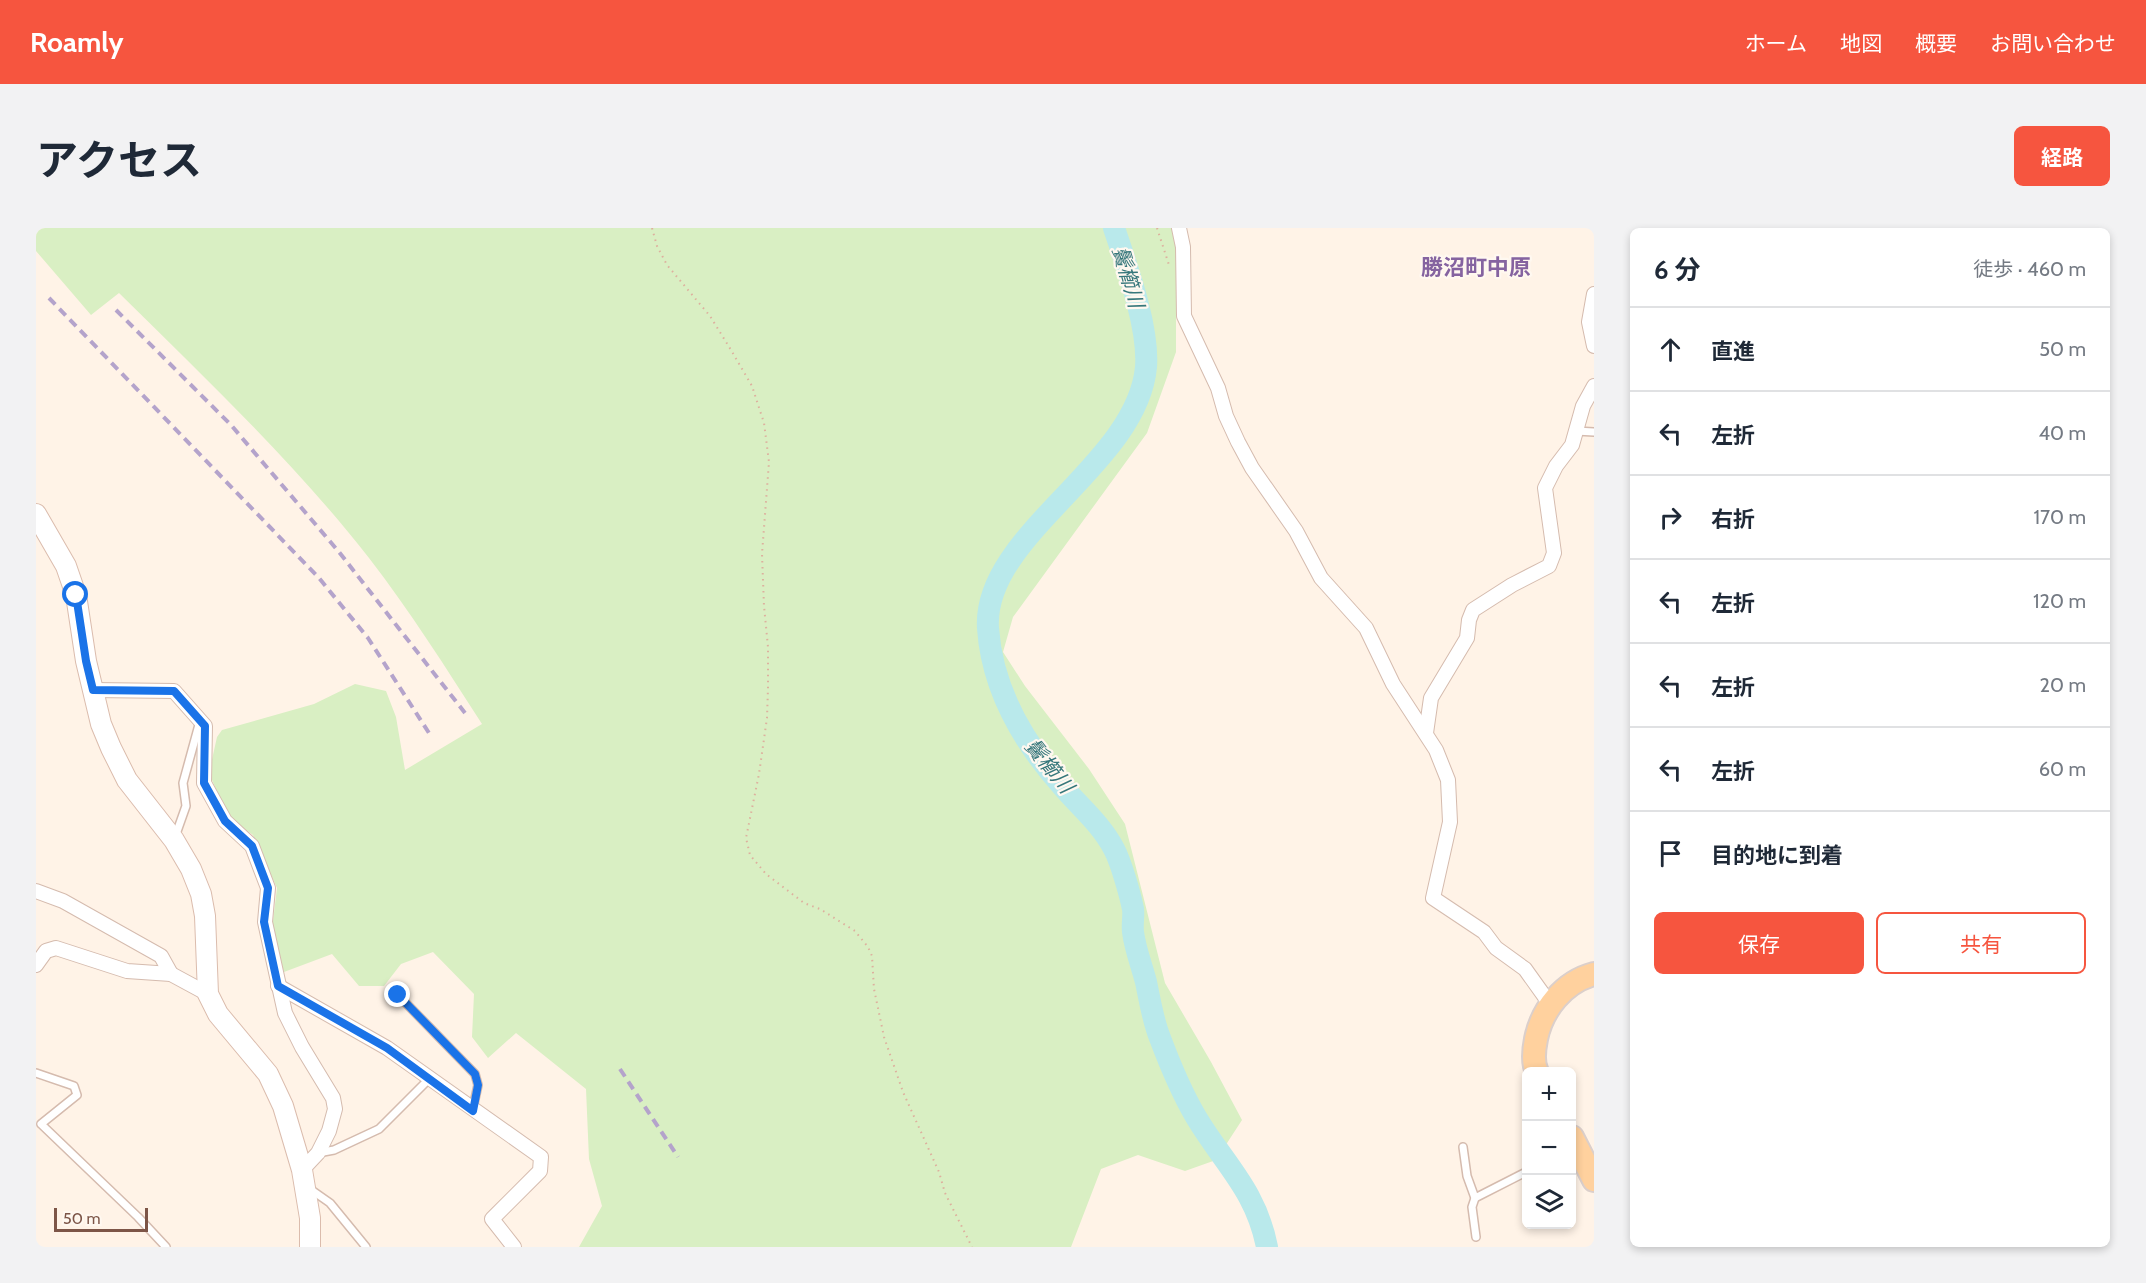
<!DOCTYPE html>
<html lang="ja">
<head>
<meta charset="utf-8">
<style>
  :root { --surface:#fff; --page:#f2f2f3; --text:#1f2937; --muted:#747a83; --line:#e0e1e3; --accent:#f6553f }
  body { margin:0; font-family:Cabin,"Noto Sans JP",sans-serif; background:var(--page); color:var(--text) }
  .controls { position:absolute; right:18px; bottom:18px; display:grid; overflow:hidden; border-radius:9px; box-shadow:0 3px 9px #0003 }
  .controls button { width:54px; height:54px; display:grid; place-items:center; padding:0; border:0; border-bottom:2px solid var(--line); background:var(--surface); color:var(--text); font:30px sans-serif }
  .scale { position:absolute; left:18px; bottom:15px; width:94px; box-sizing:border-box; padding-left:6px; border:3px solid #7d5547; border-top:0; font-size:16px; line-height:21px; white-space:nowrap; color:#7d5547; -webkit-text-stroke:4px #fff8f0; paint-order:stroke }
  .stop { position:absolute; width:18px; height:18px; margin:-14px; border:4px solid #1a73e8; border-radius:50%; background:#fff }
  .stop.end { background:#1a73e8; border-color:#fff; box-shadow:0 2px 6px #0008 }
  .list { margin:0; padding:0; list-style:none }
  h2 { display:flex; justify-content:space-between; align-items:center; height:78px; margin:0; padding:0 24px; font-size:26px }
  h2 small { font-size:20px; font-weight:400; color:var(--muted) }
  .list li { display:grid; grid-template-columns:39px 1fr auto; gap:18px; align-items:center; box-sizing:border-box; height:84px; padding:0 24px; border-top:2px solid var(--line) }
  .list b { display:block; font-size:22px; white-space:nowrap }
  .list em { font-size:20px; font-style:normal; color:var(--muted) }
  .actions { display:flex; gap:12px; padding:18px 24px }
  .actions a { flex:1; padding:14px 0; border:2px solid var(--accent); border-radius:9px; text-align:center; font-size:21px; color:var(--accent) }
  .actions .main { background:var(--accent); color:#fff }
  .icon { flex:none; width:33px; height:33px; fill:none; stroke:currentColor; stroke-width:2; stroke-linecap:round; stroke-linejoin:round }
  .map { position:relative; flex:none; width:1558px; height:1019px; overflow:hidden; border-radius:9px }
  header { display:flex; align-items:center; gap:36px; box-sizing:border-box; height:84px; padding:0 30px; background:var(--accent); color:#fff }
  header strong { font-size:28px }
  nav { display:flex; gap:33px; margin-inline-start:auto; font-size:21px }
  .intro { display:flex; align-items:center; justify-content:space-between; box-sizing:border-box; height:144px; padding:0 36px }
  h1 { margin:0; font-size:42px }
  .button { padding:15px 27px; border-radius:9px; background:var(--accent); color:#fff; font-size:21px; font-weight:700 }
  main { display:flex; gap:36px; padding:0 36px }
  aside { flex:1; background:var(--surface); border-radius:9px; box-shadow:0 3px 9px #0003 }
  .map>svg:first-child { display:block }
  .green { fill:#d9efc3 }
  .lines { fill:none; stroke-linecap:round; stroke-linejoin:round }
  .river { stroke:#b9e9eb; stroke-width:22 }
  .lane-casing { stroke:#d5bbae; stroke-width:10 }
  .street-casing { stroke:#d5bbae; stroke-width:16 }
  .secondary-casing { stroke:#dbbcad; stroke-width:22 }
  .primary-casing { stroke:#dbcfcb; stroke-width:26 }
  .path { stroke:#ddb09e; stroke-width:2; stroke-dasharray:1.5 4.5; stroke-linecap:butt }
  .lane { stroke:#fff; stroke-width:7 }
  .street { stroke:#fff; stroke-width:14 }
  .secondary { stroke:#fff; stroke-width:20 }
  .primary { stroke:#ffd19e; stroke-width:22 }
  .rail { stroke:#b4a3cb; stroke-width:4; stroke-dasharray:9 6; stroke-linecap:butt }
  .route { stroke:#1a73e8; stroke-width:8 }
  .labels { text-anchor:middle; stroke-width:4.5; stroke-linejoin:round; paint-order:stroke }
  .water-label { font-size:21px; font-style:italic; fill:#36777b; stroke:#fff8f0 }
  .quarter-label { font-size:22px; font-weight:bold; fill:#8563a0; stroke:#fff8f0 }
</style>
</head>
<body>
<header>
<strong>Roamly</strong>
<nav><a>ホーム</a><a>地図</a><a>概要</a><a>お問い合わせ</a></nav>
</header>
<div class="intro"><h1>アクセス</h1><a class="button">経路</a></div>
<main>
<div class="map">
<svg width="1558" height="1019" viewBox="0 0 1558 1019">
  <rect width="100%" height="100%" fill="#fff3e7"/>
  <path class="green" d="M0 0H1136L1140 11V124L1111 205 977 389 967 424 989 458 1053 541 1089 596 1129 755 1175 834 1206 892 1180 932 1149 943 1102 927 1065 941 1035 1019H543L566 978 553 931 550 861 480 805 452 830 436 809 438 766 397 724 365 736 348 758H323L296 726 248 744 236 701 241 660 217 607 192 589 173 545 181 509 186 502 278 476 319 456 350 463 360 489 369 542 446 496C410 440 374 383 333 330 258 234 169 150 83 65L55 87 0 23Z"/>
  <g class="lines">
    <path class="river" d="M1078 0C1091 39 1113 99 1110 139 1101 238 946 307 952 400 956 461 987 514 1027 559 1044 579 1065 596 1078 621 1085 634 1094 666 1097 681 1098 688 1096 696 1097 704 1099 721 1106 738 1110 754 1114 773 1117 793 1124 810 1133 834 1147 867 1160 889 1188 936 1220 962 1231 1019"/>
    <defs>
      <g id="lane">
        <path d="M1540 203 1558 204"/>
        <path d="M139 609 150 578 147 555 164 493"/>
        <path d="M362 767 439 846 442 857 437 880"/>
        <path d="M0 845 38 858 41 867 5 896 102 989 130 1019"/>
        <path d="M1427 919 1431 948 1439 970"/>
        <path d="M282 925 298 922 343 901 393 851"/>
        <path d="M274 961 294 975 330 1019"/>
        <path d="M1440 1009 1436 979 1439 970 1490 944"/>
      </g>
      <g id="street">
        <path d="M1143 0 1147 19 1148 88 1182 160 1190 188 1202 214 1216 240 1260 303 1285 350 1330 400 1357 456 1400 522 1412 552 1414 594 1397 670 1448 704 1460 720 1489 741 1514 776"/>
        <path d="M1558 66 1553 94 1558 118"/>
        <path d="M57 462 138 463 169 498 168 555 189 593 216 618 232 660 229 694 249 785 266 819 297 870 299 881 293 903 282 925 266 942"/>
        <path d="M1390 505 1395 470 1431 410 1433 392 1437 382 1476 357 1513 338 1518 325 1509 260 1520 238 1536 217 1547 178 1558 158"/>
        <path d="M0 663 27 673 125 728 135 746"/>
        <path d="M0 737 10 723 20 720 91 743 135 746 172 766"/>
        <path d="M242 758 351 820 505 929 504 943 456 991 478 1019"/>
      </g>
      <path id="secondary" d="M0 286 30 338 40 367 50 433 65 496 75 520 91 552 138 612 155 641 165 666 169 688 172 766 182 786 232 846 247 878 266 942 274 990V1019"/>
      <g id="primary">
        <path d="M1501 844C1496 834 1498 821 1500 811 1506 781 1528 754 1558 746"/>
        <path d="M1536 909 1558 952"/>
      </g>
    </defs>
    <use href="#lane" class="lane-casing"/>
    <use href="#street" class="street-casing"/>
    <use href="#secondary" class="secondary-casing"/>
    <use href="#primary" class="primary-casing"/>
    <g class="path">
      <path d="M616 0 621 18 631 37 674 88 695 122 716 158 728 195 733 234 726 326 728 378 732 419V460L731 490 723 546 710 610 714 627 730 646 768 675 784 681 819 703 832 719 836 728 838 761 848 809 867 864 903 944 909 965 936 1019"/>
      <path d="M1121 0 1133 37"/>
    </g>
    <use href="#lane" class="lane"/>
    <use href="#street" class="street"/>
    <use href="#secondary" class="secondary"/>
    <use href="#primary" class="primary"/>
    <g class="rail">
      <path d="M13 70 283 350 332 410 393 505"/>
      <path d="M80 82 195 197 303 324 429 485"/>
      <path d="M584 841 642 929"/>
    </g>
  </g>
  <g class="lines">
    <path class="route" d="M40 367 50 433 57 462 138 463 169 498 168 555 189 593 216 618 232 660 228 694 242 758 351 820 437 883 442 857 439 846 362 767"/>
  </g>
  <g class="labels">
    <g class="water-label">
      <text transform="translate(1092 49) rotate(74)" y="7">鬢櫛川</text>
      <text transform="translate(1013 538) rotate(51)" y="7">鬢櫛川</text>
    </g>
    <g class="quarter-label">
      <text x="1440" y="47">勝沼町中原</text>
    </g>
  </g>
</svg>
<div class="controls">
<button>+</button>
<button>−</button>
<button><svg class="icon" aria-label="layers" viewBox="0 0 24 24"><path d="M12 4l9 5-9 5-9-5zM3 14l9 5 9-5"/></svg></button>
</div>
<div class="scale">50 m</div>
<div class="stop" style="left:40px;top:367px"></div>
<div class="stop end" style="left:362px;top:767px"></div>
</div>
<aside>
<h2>6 分<small>徒歩 · 460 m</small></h2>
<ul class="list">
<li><svg class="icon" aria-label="ahead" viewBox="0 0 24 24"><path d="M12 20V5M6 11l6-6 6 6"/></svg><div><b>直進</b></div><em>50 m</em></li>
<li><svg class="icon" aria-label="left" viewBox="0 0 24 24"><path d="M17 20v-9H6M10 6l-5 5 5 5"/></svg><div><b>左折</b></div><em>40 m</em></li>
<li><svg class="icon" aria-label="right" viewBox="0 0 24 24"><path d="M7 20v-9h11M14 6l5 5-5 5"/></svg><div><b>右折</b></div><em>170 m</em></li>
<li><svg class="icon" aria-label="left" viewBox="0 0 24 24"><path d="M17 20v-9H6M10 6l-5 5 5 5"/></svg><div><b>左折</b></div><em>120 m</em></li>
<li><svg class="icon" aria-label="left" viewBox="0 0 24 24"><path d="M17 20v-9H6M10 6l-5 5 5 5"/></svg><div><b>左折</b></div><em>20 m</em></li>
<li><svg class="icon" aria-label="left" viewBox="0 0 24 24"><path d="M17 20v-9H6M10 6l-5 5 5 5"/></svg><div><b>左折</b></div><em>60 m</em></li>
<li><svg class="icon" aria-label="arrive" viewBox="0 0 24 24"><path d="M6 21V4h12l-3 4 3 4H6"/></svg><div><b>目的地に到着</b></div></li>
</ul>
<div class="actions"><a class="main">保存</a><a>共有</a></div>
</aside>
</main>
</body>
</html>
